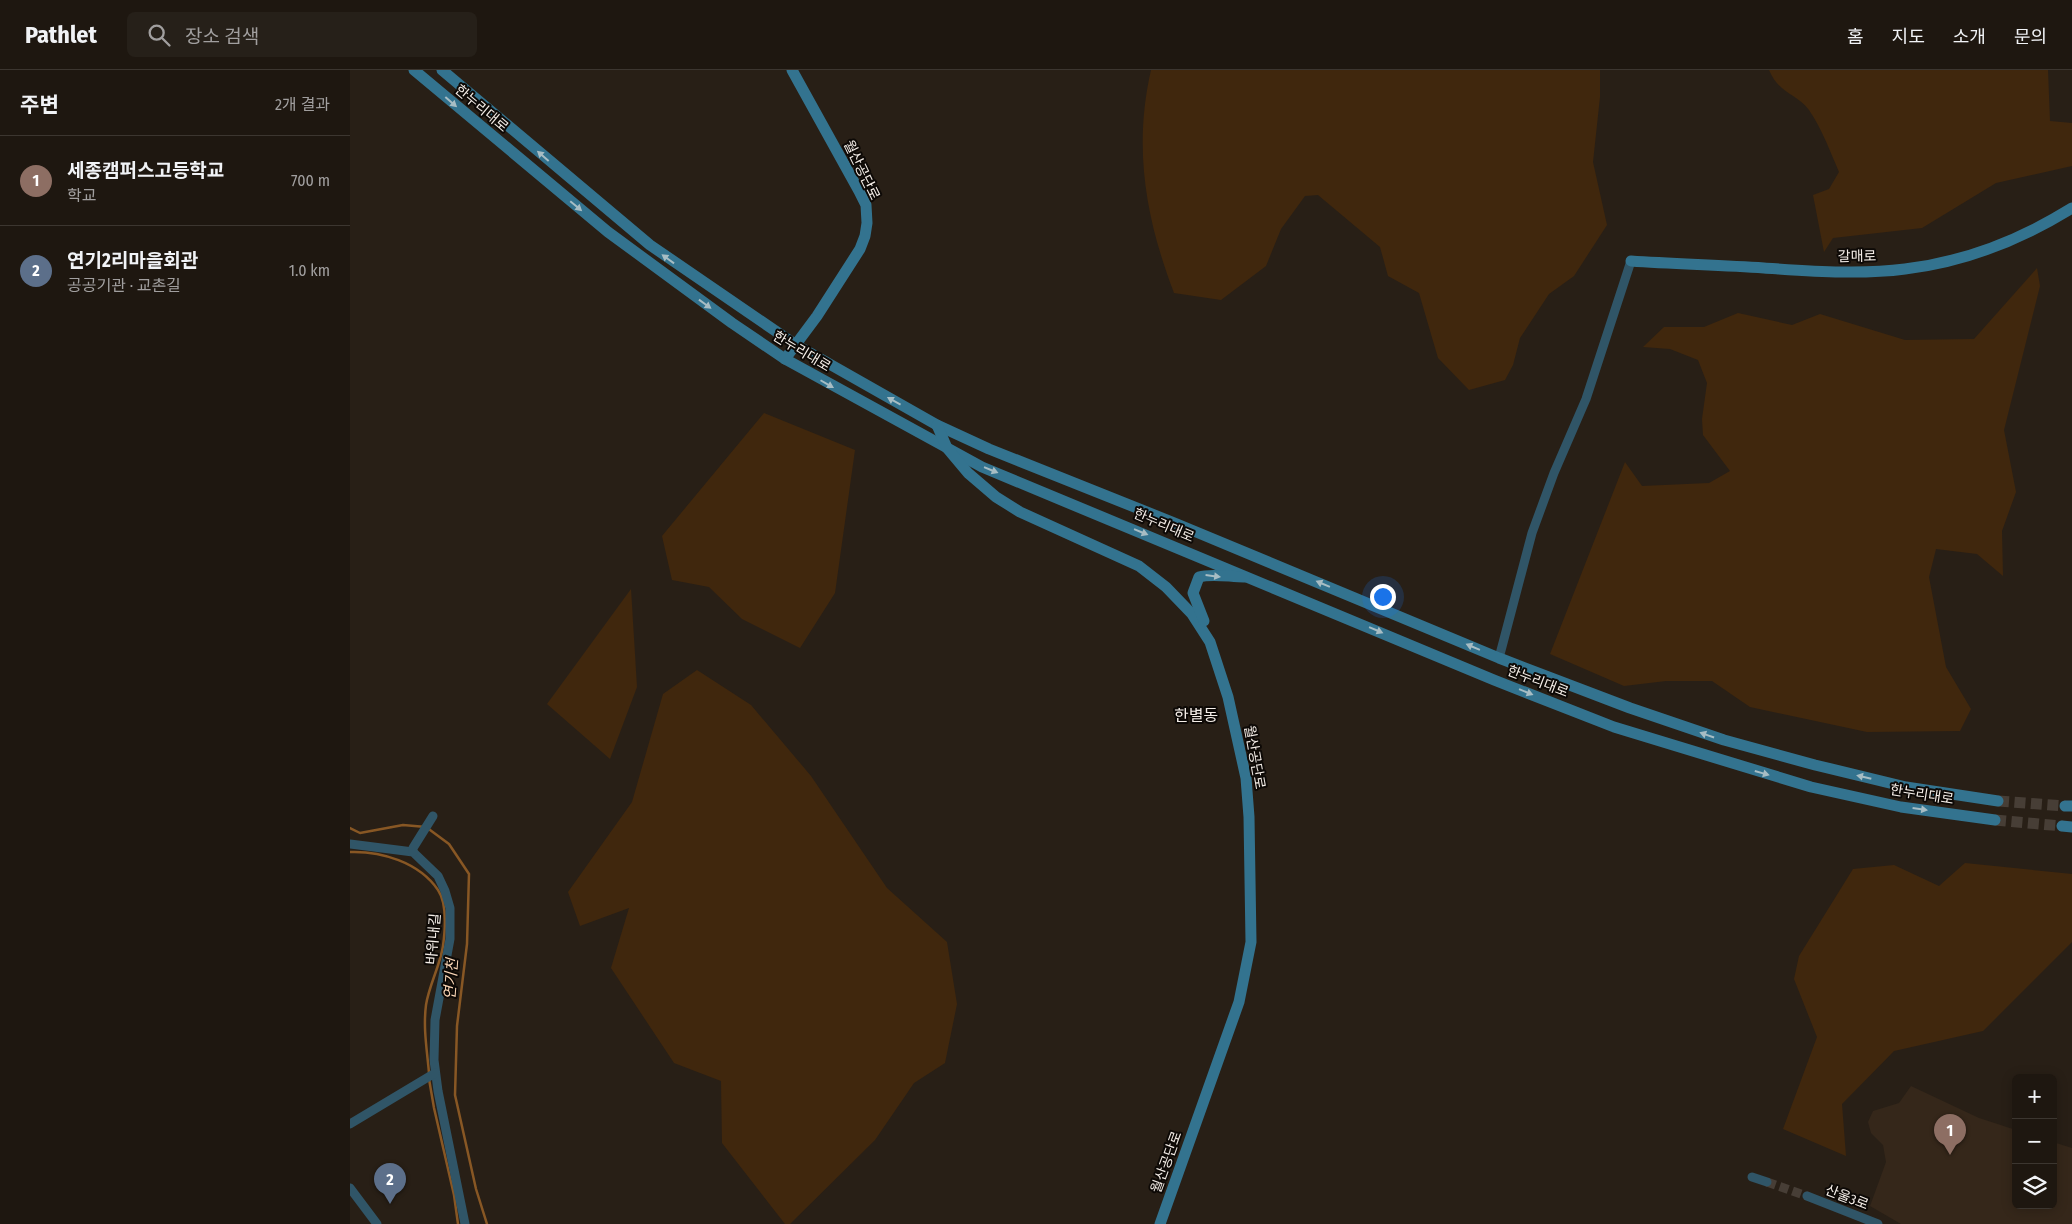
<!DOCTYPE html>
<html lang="ko">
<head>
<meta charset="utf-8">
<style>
  :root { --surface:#1e1710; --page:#262019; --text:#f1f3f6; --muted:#a19f9f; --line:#3c3630; --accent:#0f766e }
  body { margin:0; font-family:"Fira Sans Condensed","Noto Sans KR",sans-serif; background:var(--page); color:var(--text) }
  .controls { position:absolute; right:15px; bottom:15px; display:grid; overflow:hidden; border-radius:8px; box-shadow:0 2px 12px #0003 }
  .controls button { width:45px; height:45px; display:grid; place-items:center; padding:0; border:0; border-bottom:1px solid var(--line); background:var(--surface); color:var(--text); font:25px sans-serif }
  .you { position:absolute; left:1032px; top:526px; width:18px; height:18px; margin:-12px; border:4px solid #fff; border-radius:50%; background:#1a73e8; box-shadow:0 0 0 8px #1a73e833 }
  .badge { display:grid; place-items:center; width:32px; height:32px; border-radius:50%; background:var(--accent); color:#fff; font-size:16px; font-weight:700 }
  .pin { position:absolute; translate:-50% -41px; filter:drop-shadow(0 1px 2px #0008) }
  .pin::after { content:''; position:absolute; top:26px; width:18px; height:15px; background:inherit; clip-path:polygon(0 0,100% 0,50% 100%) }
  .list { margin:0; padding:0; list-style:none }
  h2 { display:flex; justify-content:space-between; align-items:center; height:65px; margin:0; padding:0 20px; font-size:21px }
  h2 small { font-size:16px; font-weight:400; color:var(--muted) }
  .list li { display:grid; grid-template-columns:32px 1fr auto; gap:15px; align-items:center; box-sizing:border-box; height:90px; padding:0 20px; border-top:1px solid var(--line) }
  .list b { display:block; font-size:19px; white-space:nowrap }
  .list p { margin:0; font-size:16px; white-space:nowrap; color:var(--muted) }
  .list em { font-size:16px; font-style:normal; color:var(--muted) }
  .icon { flex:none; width:28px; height:28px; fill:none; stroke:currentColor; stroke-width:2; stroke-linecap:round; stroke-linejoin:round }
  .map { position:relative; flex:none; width:1722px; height:1154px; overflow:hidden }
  header { display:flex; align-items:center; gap:30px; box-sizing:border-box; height:70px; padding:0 25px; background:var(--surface); border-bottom:1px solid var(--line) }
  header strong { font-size:24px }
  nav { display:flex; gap:28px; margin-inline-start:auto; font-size:18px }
  .search { width:350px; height:45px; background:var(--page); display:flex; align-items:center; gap:12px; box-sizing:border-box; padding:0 18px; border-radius:8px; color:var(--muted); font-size:19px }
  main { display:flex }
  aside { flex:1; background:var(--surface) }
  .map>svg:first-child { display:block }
  .built { fill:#35271a }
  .green { fill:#40270d }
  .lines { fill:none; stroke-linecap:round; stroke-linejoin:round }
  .stream { stroke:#885724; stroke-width:2.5 }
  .street-tunnel { stroke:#473e36; stroke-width:9; stroke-dasharray:9 4.5; stroke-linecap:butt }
  .secondary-tunnel { stroke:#473e36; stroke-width:11; stroke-dasharray:11 5.5; stroke-linecap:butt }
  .street { stroke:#305567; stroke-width:9 }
  .secondary { stroke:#33738f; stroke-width:11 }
  .oneway { fill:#a7bdc4 }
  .labels { text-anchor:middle; stroke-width:4; stroke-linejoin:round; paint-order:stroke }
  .street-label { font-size:14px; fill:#f5eee8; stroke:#0d0906 }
  .water-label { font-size:15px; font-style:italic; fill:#fad6b6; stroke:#0d0906 }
  .quarter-label { font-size:16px; fill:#f5eee8; stroke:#0d0906 }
</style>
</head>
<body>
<header>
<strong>Pathlet</strong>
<div class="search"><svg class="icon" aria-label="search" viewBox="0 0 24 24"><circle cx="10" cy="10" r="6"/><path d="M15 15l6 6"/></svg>장소 검색</div>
<nav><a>홈</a><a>지도</a><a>소개</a><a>문의</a></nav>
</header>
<main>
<aside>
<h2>주변<small>2개 결과</small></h2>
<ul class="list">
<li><span class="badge" style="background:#8d6e63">1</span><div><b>세종캠퍼스고등학교</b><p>학교</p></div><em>700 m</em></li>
<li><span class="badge" style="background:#5c6f8a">2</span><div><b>연기2리마을회관</b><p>공공기관 · 교촌길</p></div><em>1.0 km</em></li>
</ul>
</aside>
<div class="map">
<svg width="1722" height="1154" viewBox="0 0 1722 1154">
  <rect width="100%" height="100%" fill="#281f16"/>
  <path class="built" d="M1561 1016 1629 1048 1666 1060V1135H1703V1072L1722 1078V1154H1551L1520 1136 1536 1092 1533 1075 1521 1063 1518 1052 1523 1041 1549 1033Z"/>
  <g class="green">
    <path d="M801 0H1250V27L1243 92 1257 155 1224 206 1199 224 1170 268 1163 295 1155 310 1119 320 1088 288 1069 223 1038 206 1030 177 968 125 955 126 931 159 916 196 871 230 824 223C796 149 783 79 801 0Z"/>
    <path d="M1419 0H1698L1700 51 1722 53V96L1646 113 1572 158 1483 168 1474 182 1463 125 1479 119 1489 102C1480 81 1472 59 1459 40 1445 22 1430 25 1419 0Z"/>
    <path d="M1687 198 1690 216 1654 360 1666 422 1652 461 1653 506 1627 484 1586 479 1579 507 1596 597 1621 639 1610 661 1517 662 1400 637 1362 611H1316L1274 616 1200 584 1275 392 1292 416 1359 413 1380 401 1353 365 1352 349 1357 313 1348 290 1320 279 1293 277 1314 257H1354L1388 243 1442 255 1470 244 1555 270 1624 269Z"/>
    <path d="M414 343 505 380 485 523 450 578 392 549 359 517 322 510 312 466Z"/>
    <path d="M281 519 287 617 260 689 197 634Z"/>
    <path d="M347 600 401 635 461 706 537 818 597 872 607 934 595 993 564 1013 525 1070 440 1154H435L372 1073 371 1011 324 993 261 898 279 838 230 856 218 822 282 732 313 624Z"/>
    <path d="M1615 793 1722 804V872L1633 961 1544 981 1492 1034 1496 1086 1433 1059 1467 967 1444 909 1449 886 1503 799 1544 795 1589 816Z"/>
  </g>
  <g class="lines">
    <g class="stream">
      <path d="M0 758 10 763 53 755 76 757 99 774 119 804 117 874 107 956 105 1025 126 1119 137 1154"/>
      <path d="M0 782C31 781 69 792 88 820 97 833 95 861 93 876 90 896 79 915 76 935 73 958 77 980 79 1003"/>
      <path d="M79 1009 84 1038 104 1125 108 1154"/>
    </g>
    <path class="street-tunnel" d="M1417 1112 1457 1126"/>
    <g class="secondary-tunnel">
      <path d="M1648 731 1715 736"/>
      <path d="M1645 750 1712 756"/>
    </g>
    <g class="street">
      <path d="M1149 588 1182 463 1204 403 1236 329 1281 191"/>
      <path d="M0 774 63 782 88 806 95 821 100 838V869L85 950 84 990 88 1021 115 1154"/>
      <path d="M63 782V778L83 746"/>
      <path d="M0 1054 85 1003"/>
      <path d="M1402 1107 1417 1112"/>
      <path d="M0 1118 27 1154"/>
      <path d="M1457 1126 1528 1154"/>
    </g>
    <g class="secondary">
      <path d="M64 0 258 162 382 253 435 289 632 397 1144 610 1264 657 1461 717 1551 737 1645 750"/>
      <path d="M92 0 300 175 446 275 587 355 639 379 827 454 1149 588 1280 638 1374 670 1465 695 1556 717 1648 731"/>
      <path d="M1281 191C1325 194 1370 195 1414 198 1461 201 1509 205 1555 199 1614 192 1672 169 1722 138"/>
      <path d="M435 289 467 246 510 179 515 166 517 153 516 135 509 121 442 0"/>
      <path d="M587 355 597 378 618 403 646 427 670 442 789 496 816 517 842 544 860 572 878 627 896 708 899 747 901 872 889 932 810 1154"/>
      <path d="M854 551 843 523 849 507C862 503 880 507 894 507"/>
      <path d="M1715 736H1722"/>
      <path d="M1712 756 1722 757"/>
    </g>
  </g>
  <defs><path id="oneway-solid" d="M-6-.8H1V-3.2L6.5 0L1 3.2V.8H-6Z" transform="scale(1.25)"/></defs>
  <g class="oneway">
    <use href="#oneway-solid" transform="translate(101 32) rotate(41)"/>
    <use href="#oneway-solid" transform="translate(193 86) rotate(-139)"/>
    <use href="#oneway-solid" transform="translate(226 136) rotate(40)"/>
    <use href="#oneway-solid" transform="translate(318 189) rotate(-144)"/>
    <use href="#oneway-solid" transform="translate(355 234) rotate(36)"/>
    <use href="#oneway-solid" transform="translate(477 314) rotate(30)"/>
    <use href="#oneway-solid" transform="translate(544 331) rotate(-151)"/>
    <use href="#oneway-solid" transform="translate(641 400) rotate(22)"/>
    <use href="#oneway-solid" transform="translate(791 462) rotate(22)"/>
    <use href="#oneway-solid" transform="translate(863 506) rotate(7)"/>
    <use href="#oneway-solid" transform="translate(973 514) rotate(-157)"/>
    <use href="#oneway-solid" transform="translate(1026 560) rotate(23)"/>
    <use href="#oneway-solid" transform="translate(1123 577) rotate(-157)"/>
    <use href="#oneway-solid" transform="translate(1176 622) rotate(22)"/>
    <use href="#oneway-solid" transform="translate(1357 665) rotate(-161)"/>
    <use href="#oneway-solid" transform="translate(1412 703) rotate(16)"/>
    <use href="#oneway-solid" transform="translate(1514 707) rotate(-167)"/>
    <use href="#oneway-solid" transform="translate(1570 739) rotate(8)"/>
  </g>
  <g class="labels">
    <g class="street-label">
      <text transform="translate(132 38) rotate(40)" y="5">한누리대로</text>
      <text transform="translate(512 100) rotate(64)" y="5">월산공단로</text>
      <text transform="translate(1507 186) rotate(-1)" y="5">갈매로</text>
      <text transform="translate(452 281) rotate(31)" y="5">한누리대로</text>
      <text transform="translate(814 455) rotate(23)" y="5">한누리대로</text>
      <text transform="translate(1188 611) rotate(21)" y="5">한누리대로</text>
      <text transform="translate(905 687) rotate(80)" y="5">월산공단로</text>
      <text transform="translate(1572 724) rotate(9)" y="5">한누리대로</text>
      <text transform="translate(83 869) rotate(-85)" y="5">바위내길</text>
      <text transform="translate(816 1092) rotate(-70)" y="5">월산공단로</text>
      <text transform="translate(1497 1127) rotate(21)" y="5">산울3로</text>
    </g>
    <g class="water-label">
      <text transform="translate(101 909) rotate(-86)" y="5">연기천</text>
    </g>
    <g class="quarter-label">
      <text x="846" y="651">한별동</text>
    </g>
  </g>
</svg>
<div class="controls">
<button>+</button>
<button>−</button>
<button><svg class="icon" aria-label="layers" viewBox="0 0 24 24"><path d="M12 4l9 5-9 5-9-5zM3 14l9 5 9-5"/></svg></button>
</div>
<div class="you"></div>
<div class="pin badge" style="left:1600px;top:1085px;background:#8d6e63">1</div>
<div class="pin badge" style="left:40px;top:1134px;background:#5c6f8a">2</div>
</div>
</main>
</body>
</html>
